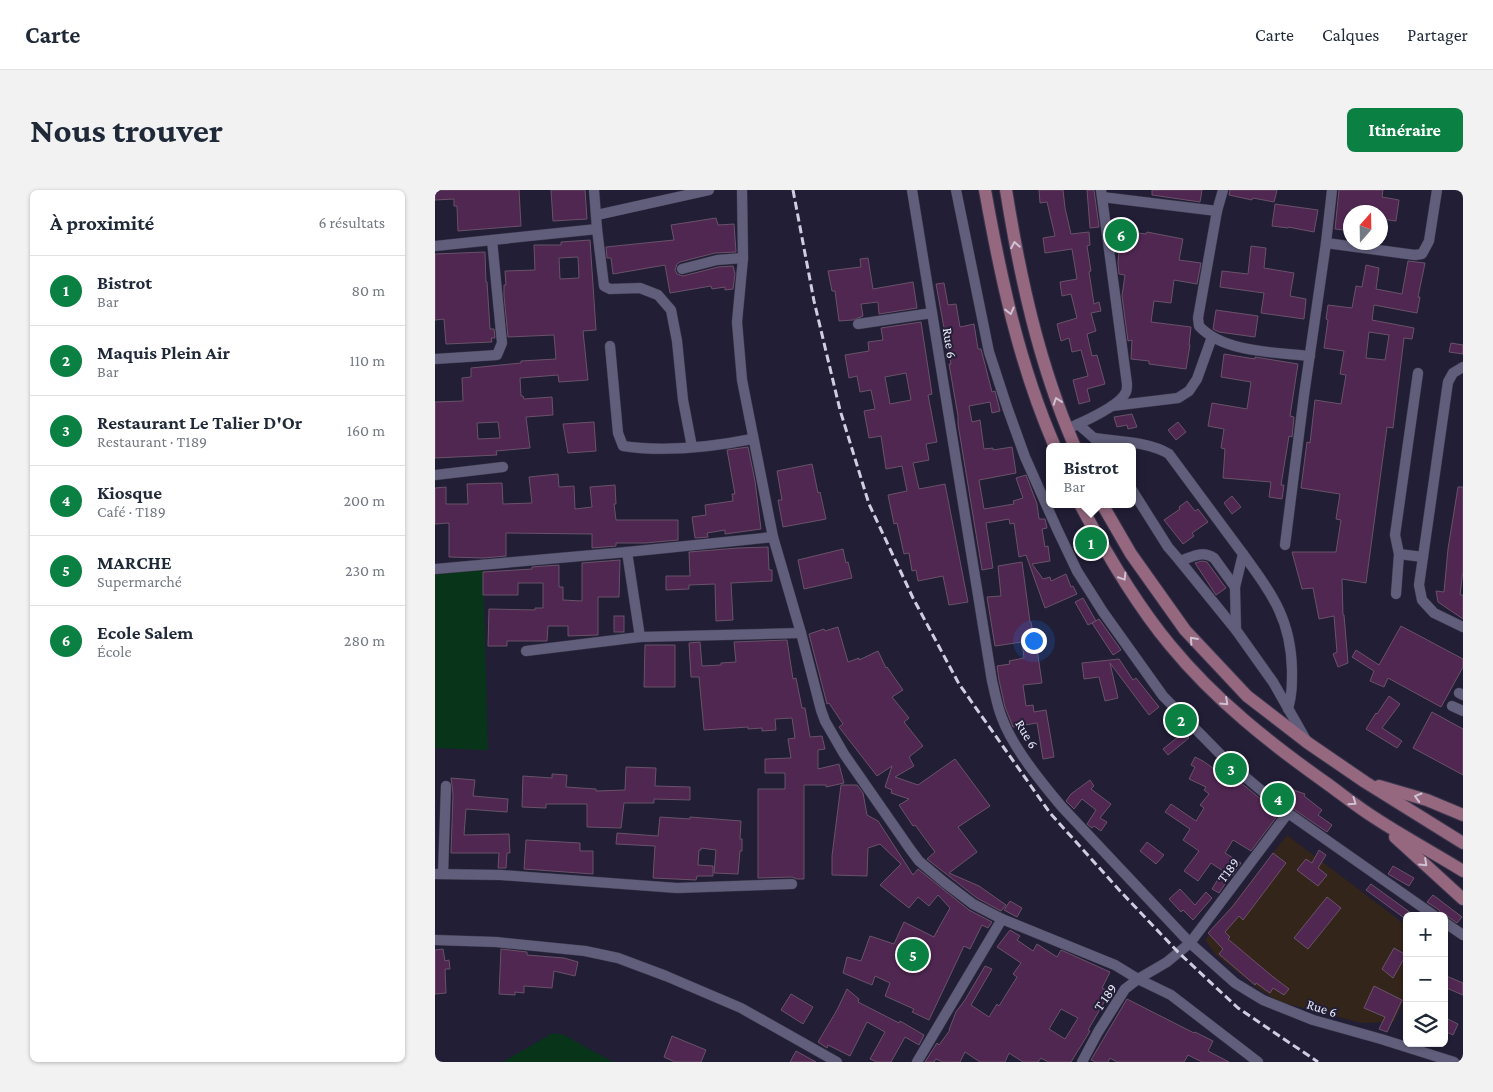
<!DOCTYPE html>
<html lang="fr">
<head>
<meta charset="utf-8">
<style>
  :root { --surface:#fff; --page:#f2f2f3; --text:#1f2937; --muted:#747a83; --line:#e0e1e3; --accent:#0b8043 }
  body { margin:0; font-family:"Crimson Pro",serif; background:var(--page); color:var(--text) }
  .controls { position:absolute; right:15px; bottom:15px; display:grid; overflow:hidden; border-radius:8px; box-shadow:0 1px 4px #0004 }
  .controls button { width:45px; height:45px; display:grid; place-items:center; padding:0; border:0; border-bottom:1px solid var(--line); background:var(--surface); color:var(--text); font:25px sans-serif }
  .compass { position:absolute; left:908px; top:15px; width:45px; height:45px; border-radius:50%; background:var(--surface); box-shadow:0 1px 4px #0004; rotate:20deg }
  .you { position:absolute; left:598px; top:450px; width:18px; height:18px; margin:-12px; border:4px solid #fff; border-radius:50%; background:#1a73e8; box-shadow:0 0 0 8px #1a73e833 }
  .badge { display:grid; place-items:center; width:32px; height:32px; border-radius:50%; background:var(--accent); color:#fff; font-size:16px; font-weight:700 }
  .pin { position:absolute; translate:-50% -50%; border:2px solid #fff; box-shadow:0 1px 5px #0006 }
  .popup { position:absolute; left:611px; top:253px; width:90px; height:65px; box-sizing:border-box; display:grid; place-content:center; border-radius:8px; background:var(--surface); filter:drop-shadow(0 1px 4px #0005); font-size:16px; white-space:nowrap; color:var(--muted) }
  .popup b { font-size:19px; color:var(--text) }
  .popup::after { content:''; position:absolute; left:50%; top:100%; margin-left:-10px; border:10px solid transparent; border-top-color:var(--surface) }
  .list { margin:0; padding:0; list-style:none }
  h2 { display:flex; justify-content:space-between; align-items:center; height:65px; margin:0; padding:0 20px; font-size:21px }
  h2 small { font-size:16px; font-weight:400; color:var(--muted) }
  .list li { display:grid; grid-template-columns:32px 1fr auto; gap:15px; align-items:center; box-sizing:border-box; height:70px; padding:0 20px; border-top:1px solid var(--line) }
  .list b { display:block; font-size:19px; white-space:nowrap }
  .list p { margin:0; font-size:16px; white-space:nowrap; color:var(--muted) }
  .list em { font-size:16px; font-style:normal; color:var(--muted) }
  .icon { flex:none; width:28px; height:28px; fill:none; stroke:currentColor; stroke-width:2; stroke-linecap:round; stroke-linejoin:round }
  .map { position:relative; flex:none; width:1028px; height:872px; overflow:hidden; border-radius:8px }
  header { display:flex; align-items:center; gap:30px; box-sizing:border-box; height:70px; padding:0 25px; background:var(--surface); border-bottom:1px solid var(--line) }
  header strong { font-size:24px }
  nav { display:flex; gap:28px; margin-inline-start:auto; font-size:18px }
  .intro { display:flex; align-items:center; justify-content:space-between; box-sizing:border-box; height:120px; padding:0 30px }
  h1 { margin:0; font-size:35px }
  .button { padding:12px 22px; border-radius:8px; background:var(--accent); color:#fff; font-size:18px; font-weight:700 }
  main { display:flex; gap:30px; padding:0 30px }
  aside { flex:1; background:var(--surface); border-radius:8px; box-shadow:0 1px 4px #0004 }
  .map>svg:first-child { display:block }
  .education { fill:#34251a }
  .green { fill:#08351a }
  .building { fill:#502751; stroke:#695269; fill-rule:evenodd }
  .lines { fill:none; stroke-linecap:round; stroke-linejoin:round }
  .minor-casing { stroke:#3c384d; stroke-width:11 }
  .major-casing { stroke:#3c384d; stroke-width:14 }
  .minor { stroke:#605e7b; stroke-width:10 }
  .major { stroke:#95687f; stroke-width:12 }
  .rail { stroke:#cfcddf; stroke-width:3; stroke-dasharray:8 4; stroke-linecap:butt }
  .oneway { stroke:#cfc1d4 }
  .labels { text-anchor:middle; stroke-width:4; stroke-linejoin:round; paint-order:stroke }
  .street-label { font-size:14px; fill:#e8e7f8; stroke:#211e36 }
</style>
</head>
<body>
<header>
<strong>Carte</strong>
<nav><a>Carte</a><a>Calques</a><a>Partager</a></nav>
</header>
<div class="intro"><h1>Nous trouver</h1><a class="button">Itinéraire</a></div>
<main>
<aside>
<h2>À proximité<small>6 résultats</small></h2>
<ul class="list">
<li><span class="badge">1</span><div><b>Bistrot</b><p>Bar</p></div><em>80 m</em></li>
<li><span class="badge">2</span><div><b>Maquis Plein Air</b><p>Bar</p></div><em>110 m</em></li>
<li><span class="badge">3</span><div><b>Restaurant Le Talier D'Or</b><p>Restaurant · T189</p></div><em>160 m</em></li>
<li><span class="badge">4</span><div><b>Kiosque</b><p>Café · T189</p></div><em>200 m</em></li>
<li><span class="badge">5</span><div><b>MARCHE</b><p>Supermarché</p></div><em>230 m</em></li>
<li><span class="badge">6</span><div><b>Ecole Salem</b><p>École</p></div><em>280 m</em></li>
</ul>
</aside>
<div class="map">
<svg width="1028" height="872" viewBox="0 0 1028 872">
  <rect width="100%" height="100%" fill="#211e36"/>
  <path class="education" d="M852 645 972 736V803L959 832 926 833 845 812 821 797 781 765 770 750Z"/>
  <g class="green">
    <path d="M48 379 53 560 0 558V385Z"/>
    <path d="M118 843 129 845 178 872H68Z"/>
  </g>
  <g class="building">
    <path d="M0 0H84L86 36 23 41 22 16H19V9L0 10Z"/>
    <path d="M116 0H150L152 29 118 31Z"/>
    <path d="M604 0H628L630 18 636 44 654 42 655 55 652 56 656 81 654 82 659 114 664 112 666 121 656 123 661 141 652 144 657 166 662 165 670 194 652 199 655 211 644 214 638 190 653 186 646 160 637 162 634 148 626 151 622 134 642 128 636 104 627 106 625 92 642 89 637 59 610 63 608 48 620 46 612 12 605 13Z"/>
    <path d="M652 0H659L664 37 655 38Z"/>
    <path d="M717 0H767L765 12 717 5Z"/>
    <path d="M795 0H842L839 12 818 8 817 10 794 5Z"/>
    <path d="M904 0H948L947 7 964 10 961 31 946 29 947 23 946 22 916 19V41L900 39Z"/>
    <path d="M840 14 883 20 879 42 853 37V38L837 36Z"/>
    <path d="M281 28 283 35 299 34 301 62 280 63 245 72 242 74 240 80 242 84 248 86 283 77 298 76 300 84 298 99 290 100V97L277 99 276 96 235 103 230 75 178 84 176 68H172L171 57 239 50 236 35Z"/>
    <path d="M681 40 711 44 712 42 748 49 744 70 766 73 762 94 739 90 736 113 719 111 716 132 756 137 754 155H755L751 179 714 174V171L696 169 697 150 693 151 687 106 690 85 684 84 683 73 684 61H681L680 51Z"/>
    <path d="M155 50 161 140 148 141 153 190 124 192 123 185 85 188 86 206H88L89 209 117 207 118 225 91 227 95 258 61 261 62 265 0 268V212L28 211 27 188 36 187V178L86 173V171L121 169 119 145 73 147 69 106V95H71L70 81 100 80 99 55H126V52ZM143 67 144 88 125 89 124 68ZM63 232 65 248 43 249 42 233Z"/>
    <path d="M816 56 831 58 829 78 859 83 855 106 871 109 869 129 826 123 829 103 785 97 787 81 813 84Z"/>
    <path d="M50 62 51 92H52L55 139H59L60 148H56L57 152 11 154 9 129 0 130V64Z"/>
    <path d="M433 68 438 99 478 92 482 118 444 124 443 112 426 114 428 126 418 130 404 131 400 101H397L393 81 426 77 425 69Z"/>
    <path d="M973 71 990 73 983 107H985L982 123 939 115 937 130 979 138 977 149 969 148 958 238 952 237 931 393 907 389 908 425H909L913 473 903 477 898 464 902 462 899 426 884 429 878 398 867 399 857 362H901L906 330 901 329 905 304 866 298 872 252 875 253 880 210 906 214 911 185 905 184 909 161 889 158 893 130 891 129 893 115 917 118 921 96 927 97 931 75 944 78 941 99 967 104ZM934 142 954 145 950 170 931 168Z"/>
    <path d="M509 93 513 115 521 114 525 137 539 134 543 159H546L557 202 560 201 565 221 557 223 555 212 534 216 537 232 545 230 549 259 558 258V260L577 257 581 283 544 290 549 319 579 314 578 311 588 308 581 288 591 285 602 314 604 329H610L612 338 607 339 610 357 613 356 615 371 597 374 608 389 615 387 616 391 631 384 636 397 638 396 642 404 610 418 591 365 584 367 579 333 575 334 574 329 551 333 558 378 547 380 523 234V226L514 174H516L513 158H510L509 149H511L501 94Z"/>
    <path d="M781 120 823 126 820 147 784 142 778 139Z"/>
    <path d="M486 132 497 204 493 205 502 252 491 254 494 270 478 273 484 299 510 294 533 412 514 415 508 386 483 391 481 380 477 381 474 363 469 364 462 333 459 334 453 305 472 301 467 276 451 279 446 246 434 248 429 221 440 219 436 200 425 202 422 186 414 188 410 165 434 161 433 152 448 150 446 138ZM471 183 476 210 455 214 450 187Z"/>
    <path d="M1016 153 1028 155V164L1014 162Z"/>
    <path d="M789 164 820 169V167L863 174 855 226 859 227 857 247 854 246 846 295H849L847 309 834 307 836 292 788 288 790 259 786 258 789 239 773 236 777 213 812 219 816 192 786 187Z"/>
    <path d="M697 224 702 237 693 239 692 235 682 237 679 227Z"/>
    <path d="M159 232 161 261 133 263 128 234Z"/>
    <path d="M743 232 751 242 741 250 733 240Z"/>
    <path d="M313 257 320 291 326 339 290 344V340L272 343 273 347 260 348 257 327 271 325 270 315 298 311 297 304H300L292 260Z"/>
    <path d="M377 274 383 303 385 302 391 329 348 337 343 310H347L342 281Z"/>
    <path d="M123 284 124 297 139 296 140 319 157 317 155 297 180 295 181 314H179L181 330H243V350L210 353H181V356L157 358V344L71 343V366L48 368 14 367V333L0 334V298L11 297V314H33L32 294 67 293 68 314 97 313 94 287Z"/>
    <path d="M1023 297H1028V381L1025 405H1028V429L1003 412 1001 401 1009 402 1013 359Z"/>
    <path d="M797 306 806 317 797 324 789 313Z"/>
    <path d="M752 311 760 321 763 319 773 332 757 343 759 346 748 354 729 330 745 319 744 317Z"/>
    <path d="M333 357 334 380H337V391L296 393 298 430 281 431 280 394 254 395V399L231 400V386H255L254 362 303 358Z"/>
    <path d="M408 359 411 373 413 372 417 388 369 399 363 370Z"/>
    <path d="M185 370 184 407H163V445L133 446V436H113L112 451H72V456H53L54 419 100 420V418H108V393H83V405H48V382L97 379V377L124 375V397H128V410L147 411V373Z"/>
    <path d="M767 371 772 372 791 398 781 405 760 373Z"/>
    <path d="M587 372 595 432H596L601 459H602L607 493 588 495 591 516 598 515 599 522 611 520 619 567 608 569 602 533 578 537 570 517 564 490 562 476 575 474 574 471 589 468 587 452 560 456 552 407 566 406 563 376Z"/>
    <path d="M648 408 661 431 653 435 640 412Z"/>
    <rect x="179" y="426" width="10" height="16"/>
    <path d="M664 429 686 460 678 465 657 433Z"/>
    <path d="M966 436 1028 469V477L1006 517 953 488 949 497 935 491 939 481 917 467 921 460 944 475Z"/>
    <path d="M403 437 413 472 424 468V470L443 461 451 478 452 477 468 500 457 507 474 528 469 532 488 556 474 567 479 576 460 587 483 595 520 569 555 616 523 637 542 662 514 683 544 696 571 715 566 721 542 708 492 669 500 662 480 635 478 636 464 615 474 609 456 603 457 600 450 597 457 576 442 586 404 537 408 534 394 513 392 514 374 444 389 439 390 441Z"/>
    <path d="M352 450 358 489 361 488 367 518H370L375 547 387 546 390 559 383 560V579L404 574 409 593 391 597V595H369V689H362L357 687 323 688V599H350V583H330V569L356 568 353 549 360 548 357 528 340 529 341 540 327 541V538L313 539V537L269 540 264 487H256L254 453 265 452 267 476 286 475V473L301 472 299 452Z"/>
    <path d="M210 455H240V497H209Z"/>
    <path d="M684 469 698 490 701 488 724 517 714 525 675 473 683 508 670 511 664 487 649 489 647 473Z"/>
    <path d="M954 506 965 514 947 538 967 551 962 558 931 539 941 523 942 524Z"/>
    <path d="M997 522 1028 539V585L978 558Z"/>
    <path d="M749 542 754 548 733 565 728 559Z"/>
    <path d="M760 567 768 571 782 581 786 574 794 583 833 615 832 616 843 625 816 661 798 650 790 663 806 673 797 686 796 685 784 703 777 699 788 681 776 673 763 691 749 681 764 661 748 650 755 639 730 622 736 614 761 631 769 618 765 615 774 604 769 600 771 597 754 589 760 577 756 575Z"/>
    <path d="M191 577 221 578 220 596 255 597V610L219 609V613H189L186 638 152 637V614H111V618L87 617 88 586 117 588V584L132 585 131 597 161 599V601L190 600Z"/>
    <path d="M16 588 40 590 38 606 73 609 72 622 31 619 29 645 74 644 75 663H72L71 678H63L64 663H16L18 604Z"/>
    <path d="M655 590 659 596 656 599 676 614 665 628 672 632 666 641 659 636 657 638 652 634 661 620 647 609 639 619 631 611 636 604Z"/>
    <path d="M406 595H422L428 603 432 625 443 631 478 685 483 679 534 720 557 732 553 738 547 735 535 759 529 756 494 830 477 822 479 819 450 806 455 793 440 786 437 795 408 783 412 767 426 771 435 746 459 754 469 732 499 747 502 741 503 742 502 741 515 718 503 705 494 716 483 707 474 718 445 695 466 674 445 654 433 658 432 686 397 685V666Z"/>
    <path d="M850 597 870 604 869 606 887 620 883 625 897 635 892 642 857 618 844 606Z"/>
    <path d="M225 627 255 629V627L306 631 305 649H307V661H305L303 684 279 683 281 660 266 658V660H264L263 675 278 676V686H262L261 690 218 688 220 656 181 654 182 643 223 646Z"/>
    <path d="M91 650 145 653V661H158V684L89 679Z"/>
    <path d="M712 652 729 665 721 674 705 661Z"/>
    <path d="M884 660 891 665 883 678 892 685 883 696 862 680 871 669 877 673Z"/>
    <path d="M838 663 851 673 808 730 804 726 790 742 795 747 793 749 837 786 854 799 849 805 838 798 835 803 821 793 820 795 784 764 788 759 773 743 798 716Z"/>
    <path d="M958 676 979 688 974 696 953 684Z"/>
    <path d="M936 694 980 726H972V730L931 700Z"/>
    <path d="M745 699 760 715 771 702 777 708 758 730 748 720 746 722 734 709Z"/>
    <path d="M998 705 1027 727 1022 733 1012 726H1007L1004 720 992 712Z"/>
    <path d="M892 707 906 718 873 759 859 748Z"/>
    <path d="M575 711 587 718 582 727 569 720Z"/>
    <path d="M575 740 585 746 582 750 598 761 602 754 622 767 626 760 675 782 667 798 675 802 653 840 655 841 636 872H613L606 868 603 872H588L574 863 570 872H545L530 862 525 872H508L501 869 499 872H490L502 853 504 855 515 840H514L521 822 530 810 550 776 557 779 536 815 554 827 562 814 564 816 582 787 578 784 586 773 562 757ZM626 819 643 828 630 849 614 839Z"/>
    <path d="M959 758 971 765 958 788 947 779Z"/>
    <path d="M8 759 10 771 14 770 15 779H10L11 803 0 804V760Z"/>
    <path d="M66 759 92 762V765L129 768 143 772 140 786 119 781 117 798 89 796V803L80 802V805L64 804Z"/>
    <path d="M1009 785 1028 793V805L1009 797Z"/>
    <path d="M939 796 967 810 952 842 944 839 950 827 929 818Z"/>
    <path d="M412 799 424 809 423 812 464 833 465 831 489 845 484 855 470 847 456 872H442L435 869 450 842 432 832 415 866 393 855 392 858 383 852 402 820Z"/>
    <path d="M356 804 378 817 368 834 346 820Z"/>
    <path d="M692 809 759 843 760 842 778 851 773 861 794 872H767L753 865 749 872H682L675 868 673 872H661L656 870Z"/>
    <path d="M1009 827 1023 834 1018 845 1009 841Z"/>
    <path d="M237 846 271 860 266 872H240L229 867Z"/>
    <path d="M361 861 381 872H355Z"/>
  </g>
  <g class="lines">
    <defs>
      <g id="minor">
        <path d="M159 0 162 39 169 96 175 99 205 98 223 105 236 120 242 151 248 210 257 257"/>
        <path d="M307 0 308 68 302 132 307 190 338 347 366 443 386 520 390 531 409 564 475 659 484 671 509 692 538 714 567 729 680 775 703 789 736 805 823 872"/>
        <path d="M477 0 557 491C560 503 562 516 567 528 578 558 607 593 627 617L755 753 800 793 828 810 878 830 946 849 1019 872"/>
        <path d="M521 0 554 162 572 217 590 267 622 339 642 381 668 422 728 506 795 574 853 623 1000 726"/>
        <path d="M788 0 782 21 763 128 764 136C789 163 840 162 875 166"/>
        <path d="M667 7 782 21"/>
        <path d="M162 25 274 0"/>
        <path d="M891 53 980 65 987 64 994 51 1002 0"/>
        <path d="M0 56 162 39"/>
        <path d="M247 79 282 70 308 68"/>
        <path d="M423 134 497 123"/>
        <path d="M175 156 183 243 188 256C228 262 277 257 317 249"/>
        <path d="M0 169 62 165 67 153 57 50"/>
        <path d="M1028 177 1018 183 1013 192 984 395 987 410 999 423 1028 437"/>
        <path d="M677 216 743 208 754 201 762 189 777 147"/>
        <path d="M643 234 669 257"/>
        <path d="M632 239C646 233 685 216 691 202 692 200 692 197 692 194L666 0"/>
        <path d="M659 248C682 251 715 252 734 264L808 364 800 397"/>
        <path d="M0 285 68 277"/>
        <path d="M697 300 733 357 745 371C757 367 767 360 779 368L800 397 801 440 838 492 871 550"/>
        <path d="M850 355 869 205 891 53 897 0"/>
        <path d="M192 362 205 447"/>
        <path d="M808 364C837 404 856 429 857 480 857 495 857 505 853 519"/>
        <path d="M964 364 988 367"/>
        <path d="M745 371 801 440"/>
        <path d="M0 379 192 362 338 347"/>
        <path d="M961 404 964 364 960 345 983 183"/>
        <path d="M91 461 205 447 366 443"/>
        <path d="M1024 503 1028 505"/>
        <path d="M1017 516 1028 521"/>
        <path d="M0 684 66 685 242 698 357 694"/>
        <path d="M8 684 11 596"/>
        <path d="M1009 732 1028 745"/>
        <path d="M0 750 61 752 150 761 183 768 231 786 306 818 402 872"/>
        <path d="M482 872 567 729"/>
        <path d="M647 872 663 842 690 799 703 789 732 772 755 753 853 623"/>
      </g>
      <g id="major">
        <path d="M550 0C566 89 584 174 620 257"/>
        <path d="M571 0C585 87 604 175 640 257"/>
        <path d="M645 314C671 363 700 413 735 455 780 510 836 554 894 595 909 606 924 618 940 628 969 647 999 663 1028 681"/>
        <path d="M667 314 696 364 750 440 812 506 873 553 930 592 1028 653"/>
        <path d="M944 596 992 610 1028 625"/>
        <path d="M960 647 1028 709"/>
      </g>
    </defs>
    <use href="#minor" class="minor-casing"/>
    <use href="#major" class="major-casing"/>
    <use href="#minor" class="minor"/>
    <use href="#major" class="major"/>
    <path class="rail" d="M358 0 379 111 405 220 434 314 478 408 524 494 615 623 686 702 743 762 803 818 883 872"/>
  </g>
  <defs><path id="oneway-chevron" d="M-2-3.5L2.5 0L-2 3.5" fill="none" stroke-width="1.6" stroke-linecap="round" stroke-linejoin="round" transform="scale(1.25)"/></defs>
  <g class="oneway">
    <use href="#oneway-chevron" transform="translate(580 55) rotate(-100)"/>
    <use href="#oneway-chevron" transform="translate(575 121) rotate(76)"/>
    <use href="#oneway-chevron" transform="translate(622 211) rotate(-109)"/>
    <use href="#oneway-chevron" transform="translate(688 387) rotate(58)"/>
    <use href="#oneway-chevron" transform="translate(758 450) rotate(-132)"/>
    <use href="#oneway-chevron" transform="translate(790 512) rotate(43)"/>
    <use href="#oneway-chevron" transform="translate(983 607) rotate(-164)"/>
    <use href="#oneway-chevron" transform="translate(918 612) rotate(35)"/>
    <use href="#oneway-chevron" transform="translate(989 673) rotate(43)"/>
  </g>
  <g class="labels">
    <g class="street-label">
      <text transform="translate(515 153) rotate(81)" y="5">Rue 6</text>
      <text transform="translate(592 544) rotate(59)" y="5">Rue 6</text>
      <text transform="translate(793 680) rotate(-53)" y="5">T189</text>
      <text transform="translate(670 807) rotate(-55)" y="5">T 189</text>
      <text transform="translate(887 818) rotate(18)" y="5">Rue 6</text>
    </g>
  </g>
</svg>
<div class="controls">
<button>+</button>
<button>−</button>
<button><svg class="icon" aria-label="layers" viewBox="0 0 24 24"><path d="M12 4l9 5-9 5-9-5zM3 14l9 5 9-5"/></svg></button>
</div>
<svg class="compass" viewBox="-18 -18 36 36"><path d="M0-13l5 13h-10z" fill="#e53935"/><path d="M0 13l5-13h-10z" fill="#747a83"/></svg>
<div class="you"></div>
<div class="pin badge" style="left:656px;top:353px">1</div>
<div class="popup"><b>Bistrot</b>Bar</div>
<div class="pin badge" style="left:746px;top:530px">2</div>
<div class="pin badge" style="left:796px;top:579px">3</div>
<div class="pin badge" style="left:843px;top:609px">4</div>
<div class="pin badge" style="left:478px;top:765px">5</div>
<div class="pin badge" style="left:686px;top:45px">6</div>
</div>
</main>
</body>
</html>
